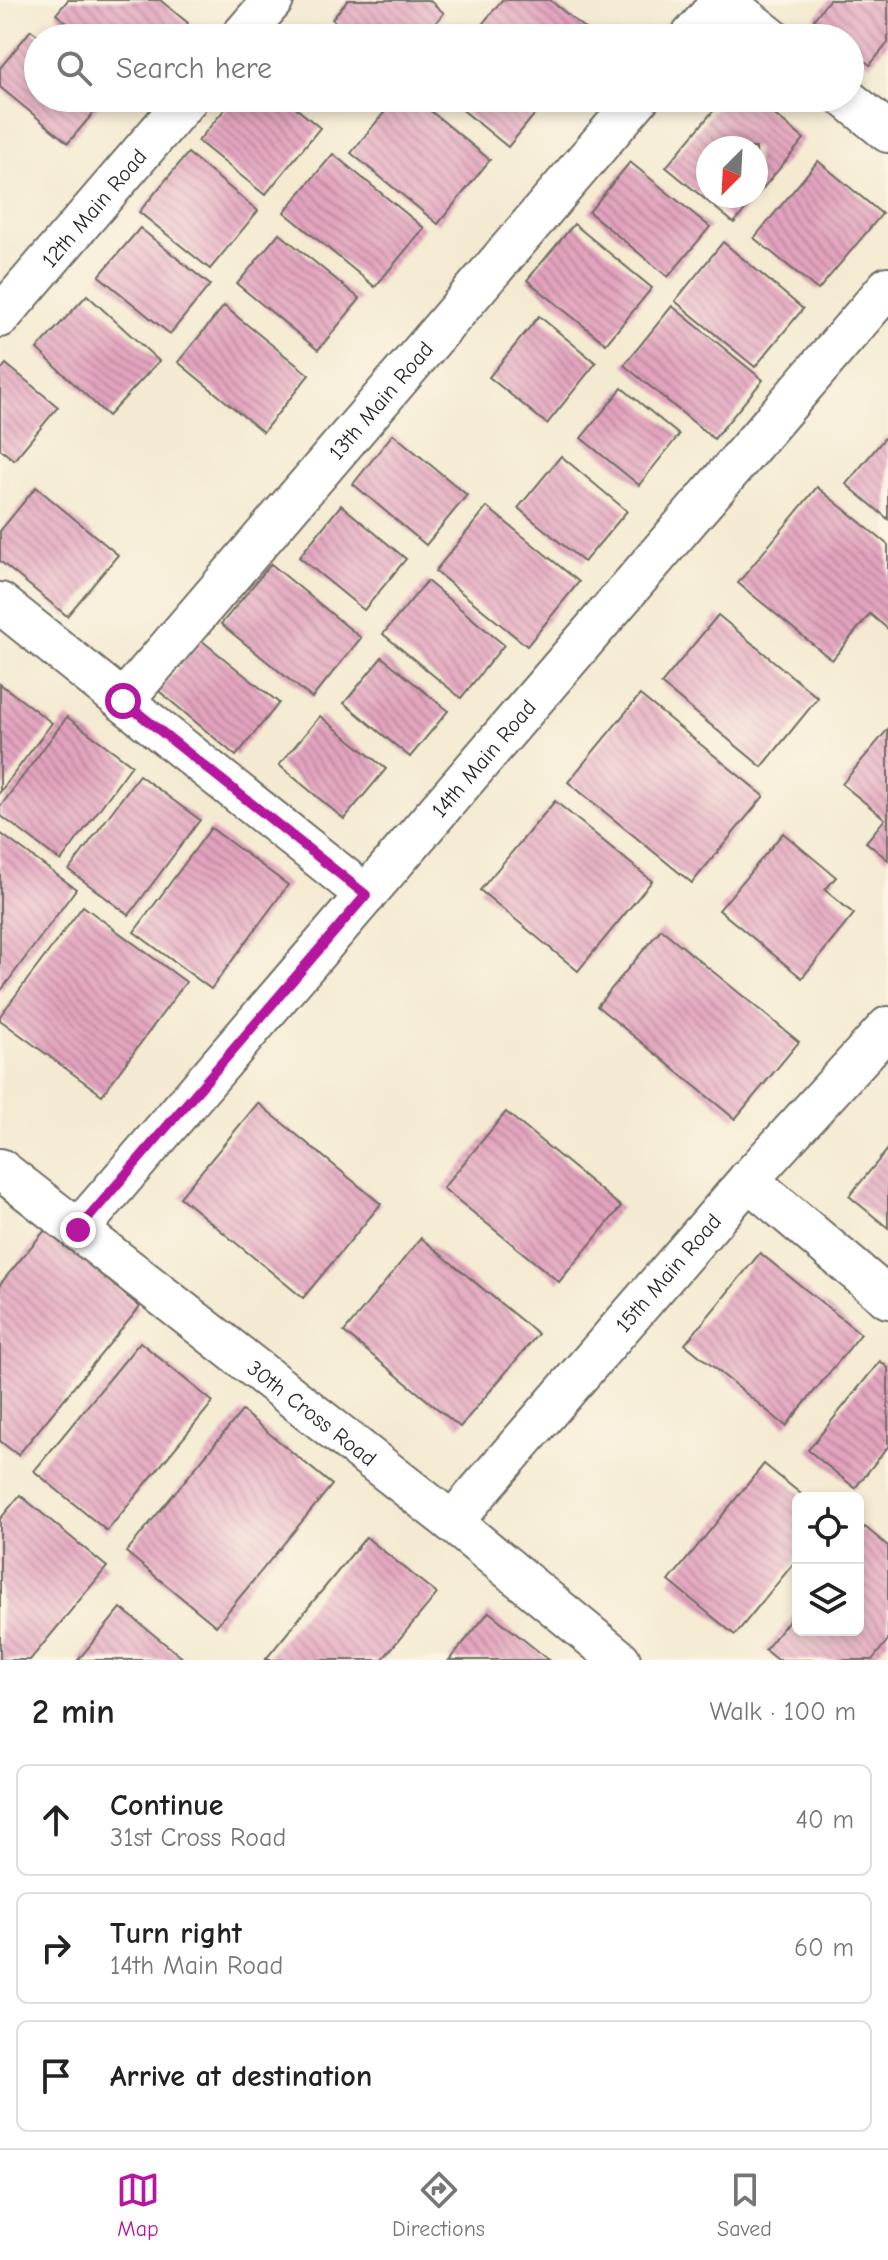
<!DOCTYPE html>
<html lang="en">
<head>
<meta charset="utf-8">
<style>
  :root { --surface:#fff; --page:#f2f2f2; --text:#222; --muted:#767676; --line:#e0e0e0; --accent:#b5179e }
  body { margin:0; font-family:"Comic Neue",sans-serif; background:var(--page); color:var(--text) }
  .controls { position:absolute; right:24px; bottom:24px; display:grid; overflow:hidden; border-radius:12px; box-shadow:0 4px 12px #0003 }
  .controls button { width:72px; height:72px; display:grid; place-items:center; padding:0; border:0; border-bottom:2px solid var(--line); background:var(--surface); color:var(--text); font:40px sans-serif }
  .compass { position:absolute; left:696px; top:136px; width:72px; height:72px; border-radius:50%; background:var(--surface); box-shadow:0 4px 12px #0003; rotate:204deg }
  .stop { position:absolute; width:24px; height:24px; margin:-18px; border:6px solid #b5179e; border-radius:50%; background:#fff }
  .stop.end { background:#b5179e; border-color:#fff; box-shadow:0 2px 8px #0008 }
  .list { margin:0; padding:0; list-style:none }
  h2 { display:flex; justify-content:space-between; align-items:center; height:104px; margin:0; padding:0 32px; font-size:34px }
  h2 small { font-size:26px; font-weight:400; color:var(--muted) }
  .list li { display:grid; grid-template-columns:52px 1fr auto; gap:24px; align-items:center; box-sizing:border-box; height:112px; margin:0 16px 16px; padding:0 16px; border:2px solid var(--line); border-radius:12px }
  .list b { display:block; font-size:30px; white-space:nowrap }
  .list p { margin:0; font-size:26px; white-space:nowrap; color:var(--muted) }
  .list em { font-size:26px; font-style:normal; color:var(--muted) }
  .icon { flex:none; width:44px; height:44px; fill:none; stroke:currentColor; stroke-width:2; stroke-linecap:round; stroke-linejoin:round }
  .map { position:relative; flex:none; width:888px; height:1660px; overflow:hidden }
  .search { position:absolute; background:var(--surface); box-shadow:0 4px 12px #0003; left:24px; right:24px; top:24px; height:88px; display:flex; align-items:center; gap:20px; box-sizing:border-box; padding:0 28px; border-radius:44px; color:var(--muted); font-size:30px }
  .sheet { height:488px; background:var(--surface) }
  nav { display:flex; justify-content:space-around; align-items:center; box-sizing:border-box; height:112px; border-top:2px solid var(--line); background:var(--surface); font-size:22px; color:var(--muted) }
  nav a { display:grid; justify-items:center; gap:4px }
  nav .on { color:var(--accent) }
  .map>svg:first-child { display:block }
  .building { fill:url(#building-back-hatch); fill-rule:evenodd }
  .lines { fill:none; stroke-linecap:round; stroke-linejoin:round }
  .street-casing { stroke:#716e65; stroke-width:44 }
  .street { stroke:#fff; stroke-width:40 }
  .route { stroke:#b5179e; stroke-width:10 }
  .labels { text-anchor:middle; stroke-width:8; stroke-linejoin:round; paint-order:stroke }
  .street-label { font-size:22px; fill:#2b2b2b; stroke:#fcf5e5 }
</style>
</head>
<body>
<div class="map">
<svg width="888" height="1660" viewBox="0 0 888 1660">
  <defs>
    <pattern id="building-back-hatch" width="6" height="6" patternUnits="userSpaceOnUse" patternTransform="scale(2)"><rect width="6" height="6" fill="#e3a3be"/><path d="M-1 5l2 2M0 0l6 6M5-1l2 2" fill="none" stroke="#b8859b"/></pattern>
  </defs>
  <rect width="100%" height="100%" fill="#fcf5e5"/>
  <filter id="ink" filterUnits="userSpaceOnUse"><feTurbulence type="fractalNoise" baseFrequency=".0125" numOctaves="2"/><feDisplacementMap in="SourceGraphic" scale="16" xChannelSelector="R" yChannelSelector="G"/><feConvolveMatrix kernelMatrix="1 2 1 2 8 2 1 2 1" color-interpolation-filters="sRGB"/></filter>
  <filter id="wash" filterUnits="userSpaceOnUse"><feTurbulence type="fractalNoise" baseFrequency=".006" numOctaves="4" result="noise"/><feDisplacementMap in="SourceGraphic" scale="32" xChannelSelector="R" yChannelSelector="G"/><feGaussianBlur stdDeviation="1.8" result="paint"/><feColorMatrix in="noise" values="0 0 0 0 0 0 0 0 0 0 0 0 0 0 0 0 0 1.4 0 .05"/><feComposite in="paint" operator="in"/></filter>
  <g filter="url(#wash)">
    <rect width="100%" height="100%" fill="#f4ead1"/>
    <g id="blocks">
      <g class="building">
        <path d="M68 0H160L188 23 176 38H86L56 14Z"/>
        <path d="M348 0H429L444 13 423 38H355L332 19Z"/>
        <path d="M502 0H550L596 38H502L483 23Z"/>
        <path d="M829 0H888V43L870 65 850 49V38H837L814 19Z"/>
        <path d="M31 30 41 38H38V98H106L68 143 0 87V68Z"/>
        <path d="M234 98H284L320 128 265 195 198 141Z"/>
        <path d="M396 98H415L490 160 438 224 351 153Z"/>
        <path d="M448 98H548L508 147Z"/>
        <path d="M724 98H754L804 139 734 223 666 167ZM708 148H756V196H708Z"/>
        <path d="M188 153 258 211 210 269 139 212Z"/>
        <path d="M333 154 424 228 375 287 284 212Z"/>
        <path d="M818 161 882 214 818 290 754 238Z"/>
        <path d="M630 162 710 227 668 277 589 212Z"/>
        <path d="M574 224 652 288 606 344 527 280Z"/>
        <path d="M140 228 210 285 170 334 99 276Z"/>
        <path d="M279 233 360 299 318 350 237 284Z"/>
        <path d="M723 242 803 309 755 367 675 301Z"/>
        <path d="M87 295 159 361 108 416 37 349Z"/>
        <path d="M224 306 309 375 263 432 178 362Z"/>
        <path d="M672 306 763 380 714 439 624 365Z"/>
        <path d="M539 316 596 363 547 424 489 377Z"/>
        <path d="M6 364 58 407 14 460 0 449V371Z"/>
        <path d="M622 388 679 435 639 485 581 438Z"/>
        <path d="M393 434 467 495 426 545 353 484Z"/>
        <path d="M888 434V519L846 484Z"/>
        <path d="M561 456 627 511 584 562 518 508Z"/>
        <path d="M36 487 118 555 67 616 0 561V531Z"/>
        <path d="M817 487 888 545V629L870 614 832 660 738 583Z"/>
        <path d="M341 505 406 559 364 610 299 557Z"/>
        <path d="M487 507 579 582 527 646 435 571Z"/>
        <path d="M271 564 361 638 312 698 221 624Z"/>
        <path d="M427 581 504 645 461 698 383 634Z"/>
        <path d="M718 615 818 698 762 767 661 684Z"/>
        <path d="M201 640 279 703 236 756 159 691Z"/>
        <path d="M382 657 448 711 410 757 344 703Z"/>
        <path d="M0 684 52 723 0 792Z"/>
        <path d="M640 695 764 796 692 883 568 782Z"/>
        <path d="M320 716 386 769 344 819 279 765Z"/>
        <path d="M67 717 132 765 61 861 0 815V807Z"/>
        <path d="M888 729V860L866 842 885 819 842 784Z"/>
        <path d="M139 775 200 820 129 915 69 870Z"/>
        <path d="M555 801 652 881 578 971 480 890Z"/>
        <path d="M211 828 288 885 211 989 134 932Z"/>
        <path d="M0 833 76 889 0 992Z"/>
        <path d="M783 833 836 877 825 890 854 914 802 978 719 910Z"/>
        <path d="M83 906 186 982 102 1095 0 1020V1016Z"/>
        <path d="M661 929 799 1042 735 1119 597 1006Z"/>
        <path d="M258 1103 381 1204 303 1298 180 1197Z"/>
        <path d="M506 1112 621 1207 559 1282 443 1188Z"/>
        <path d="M888 1149V1228L849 1196Z"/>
        <path d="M46 1229 140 1307 18 1455 0 1441V1284Z"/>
        <path d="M421 1238 538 1334 460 1427 344 1332Z"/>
        <path d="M760 1253 861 1334 786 1426 685 1344Z"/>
        <path d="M140 1342 213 1402 107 1531 34 1471Z"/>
        <path d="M880 1361 888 1368V1447L855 1488 808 1450Z"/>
        <path d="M242 1411 332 1485 216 1626 126 1552Z"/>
        <path d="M764 1464 806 1498H798V1558L735 1635 669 1581Z"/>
        <path d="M20 1495 107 1567 30 1660H0V1519Z"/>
        <path d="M865 1527 888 1546V1640L872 1660H777L765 1650 798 1609V1630H858V1536Z"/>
        <path d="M366 1537 437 1594 382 1660H265Z"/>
        <path d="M121 1608 185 1660H78Z"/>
        <path d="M489 1612 549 1660H449Z"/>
      </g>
    </g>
  </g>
  <g filter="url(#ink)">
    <use href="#blocks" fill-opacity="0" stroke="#716e65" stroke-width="2"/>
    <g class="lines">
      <defs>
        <g id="street">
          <path d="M723 0 771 38"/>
          <path d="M240 38 273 0"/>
          <path d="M690 38 723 0"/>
          <path d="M846 98 888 132"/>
          <path id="s1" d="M0 317 188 98"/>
          <path d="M0 603 366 895"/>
          <path id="s2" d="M123 701 639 98"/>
          <path id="s3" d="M0 1169 452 1522 620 1660"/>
          <path d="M748 1180 888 1298"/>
          <path id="s4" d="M78 1230 888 287"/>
          <path id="s5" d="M452 1522 748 1180 888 1027"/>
        </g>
      </defs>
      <use href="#street" class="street-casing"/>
      <use href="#street" class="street"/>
    </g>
  </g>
  <g class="lines" filter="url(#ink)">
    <path class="route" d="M78 1230 366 895 123 701"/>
  </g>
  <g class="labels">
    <g class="street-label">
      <text dy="8" stroke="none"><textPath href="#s1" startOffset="144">12th Main Road</textPath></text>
      <text dy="8" stroke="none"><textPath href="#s2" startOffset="396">13th Main Road</textPath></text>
      <text dy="8" stroke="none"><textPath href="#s4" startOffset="622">14th Main Road</textPath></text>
      <text dy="8" stroke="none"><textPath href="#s5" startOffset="330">15th Main Road</textPath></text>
      <text dy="8" stroke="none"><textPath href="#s3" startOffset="396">30th Cross Road</textPath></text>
    </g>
  </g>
</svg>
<div class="controls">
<button><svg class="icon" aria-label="locate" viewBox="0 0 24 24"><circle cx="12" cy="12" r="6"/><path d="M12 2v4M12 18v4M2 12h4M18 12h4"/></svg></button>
<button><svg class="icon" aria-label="layers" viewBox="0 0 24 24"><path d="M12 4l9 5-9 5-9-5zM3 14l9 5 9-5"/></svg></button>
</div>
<svg class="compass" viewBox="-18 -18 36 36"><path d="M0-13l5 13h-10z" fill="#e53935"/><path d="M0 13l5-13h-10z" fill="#767676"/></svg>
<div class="stop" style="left:123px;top:701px"></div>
<div class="stop end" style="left:78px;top:1230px"></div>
<div class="search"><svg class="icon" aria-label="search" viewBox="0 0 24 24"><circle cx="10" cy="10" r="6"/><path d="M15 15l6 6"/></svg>Search here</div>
</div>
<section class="sheet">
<h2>2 min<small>Walk · 100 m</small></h2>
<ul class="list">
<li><svg class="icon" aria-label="ahead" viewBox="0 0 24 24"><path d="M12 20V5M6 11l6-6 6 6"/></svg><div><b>Continue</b><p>31st Cross Road</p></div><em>40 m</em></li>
<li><svg class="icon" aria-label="right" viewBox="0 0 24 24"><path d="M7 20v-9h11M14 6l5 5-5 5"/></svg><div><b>Turn right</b><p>14th Main Road</p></div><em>60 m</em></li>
<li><svg class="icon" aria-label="arrive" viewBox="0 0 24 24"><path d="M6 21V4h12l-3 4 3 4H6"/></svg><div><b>Arrive at destination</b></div></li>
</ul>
</section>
<nav>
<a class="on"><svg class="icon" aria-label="map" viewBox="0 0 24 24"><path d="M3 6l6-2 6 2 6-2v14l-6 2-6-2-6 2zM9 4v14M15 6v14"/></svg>Map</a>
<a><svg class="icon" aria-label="directions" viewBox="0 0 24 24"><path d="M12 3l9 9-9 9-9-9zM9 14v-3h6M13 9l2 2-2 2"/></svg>Directions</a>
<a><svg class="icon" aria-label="saved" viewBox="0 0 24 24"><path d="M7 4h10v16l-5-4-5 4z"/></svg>Saved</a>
</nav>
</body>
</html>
